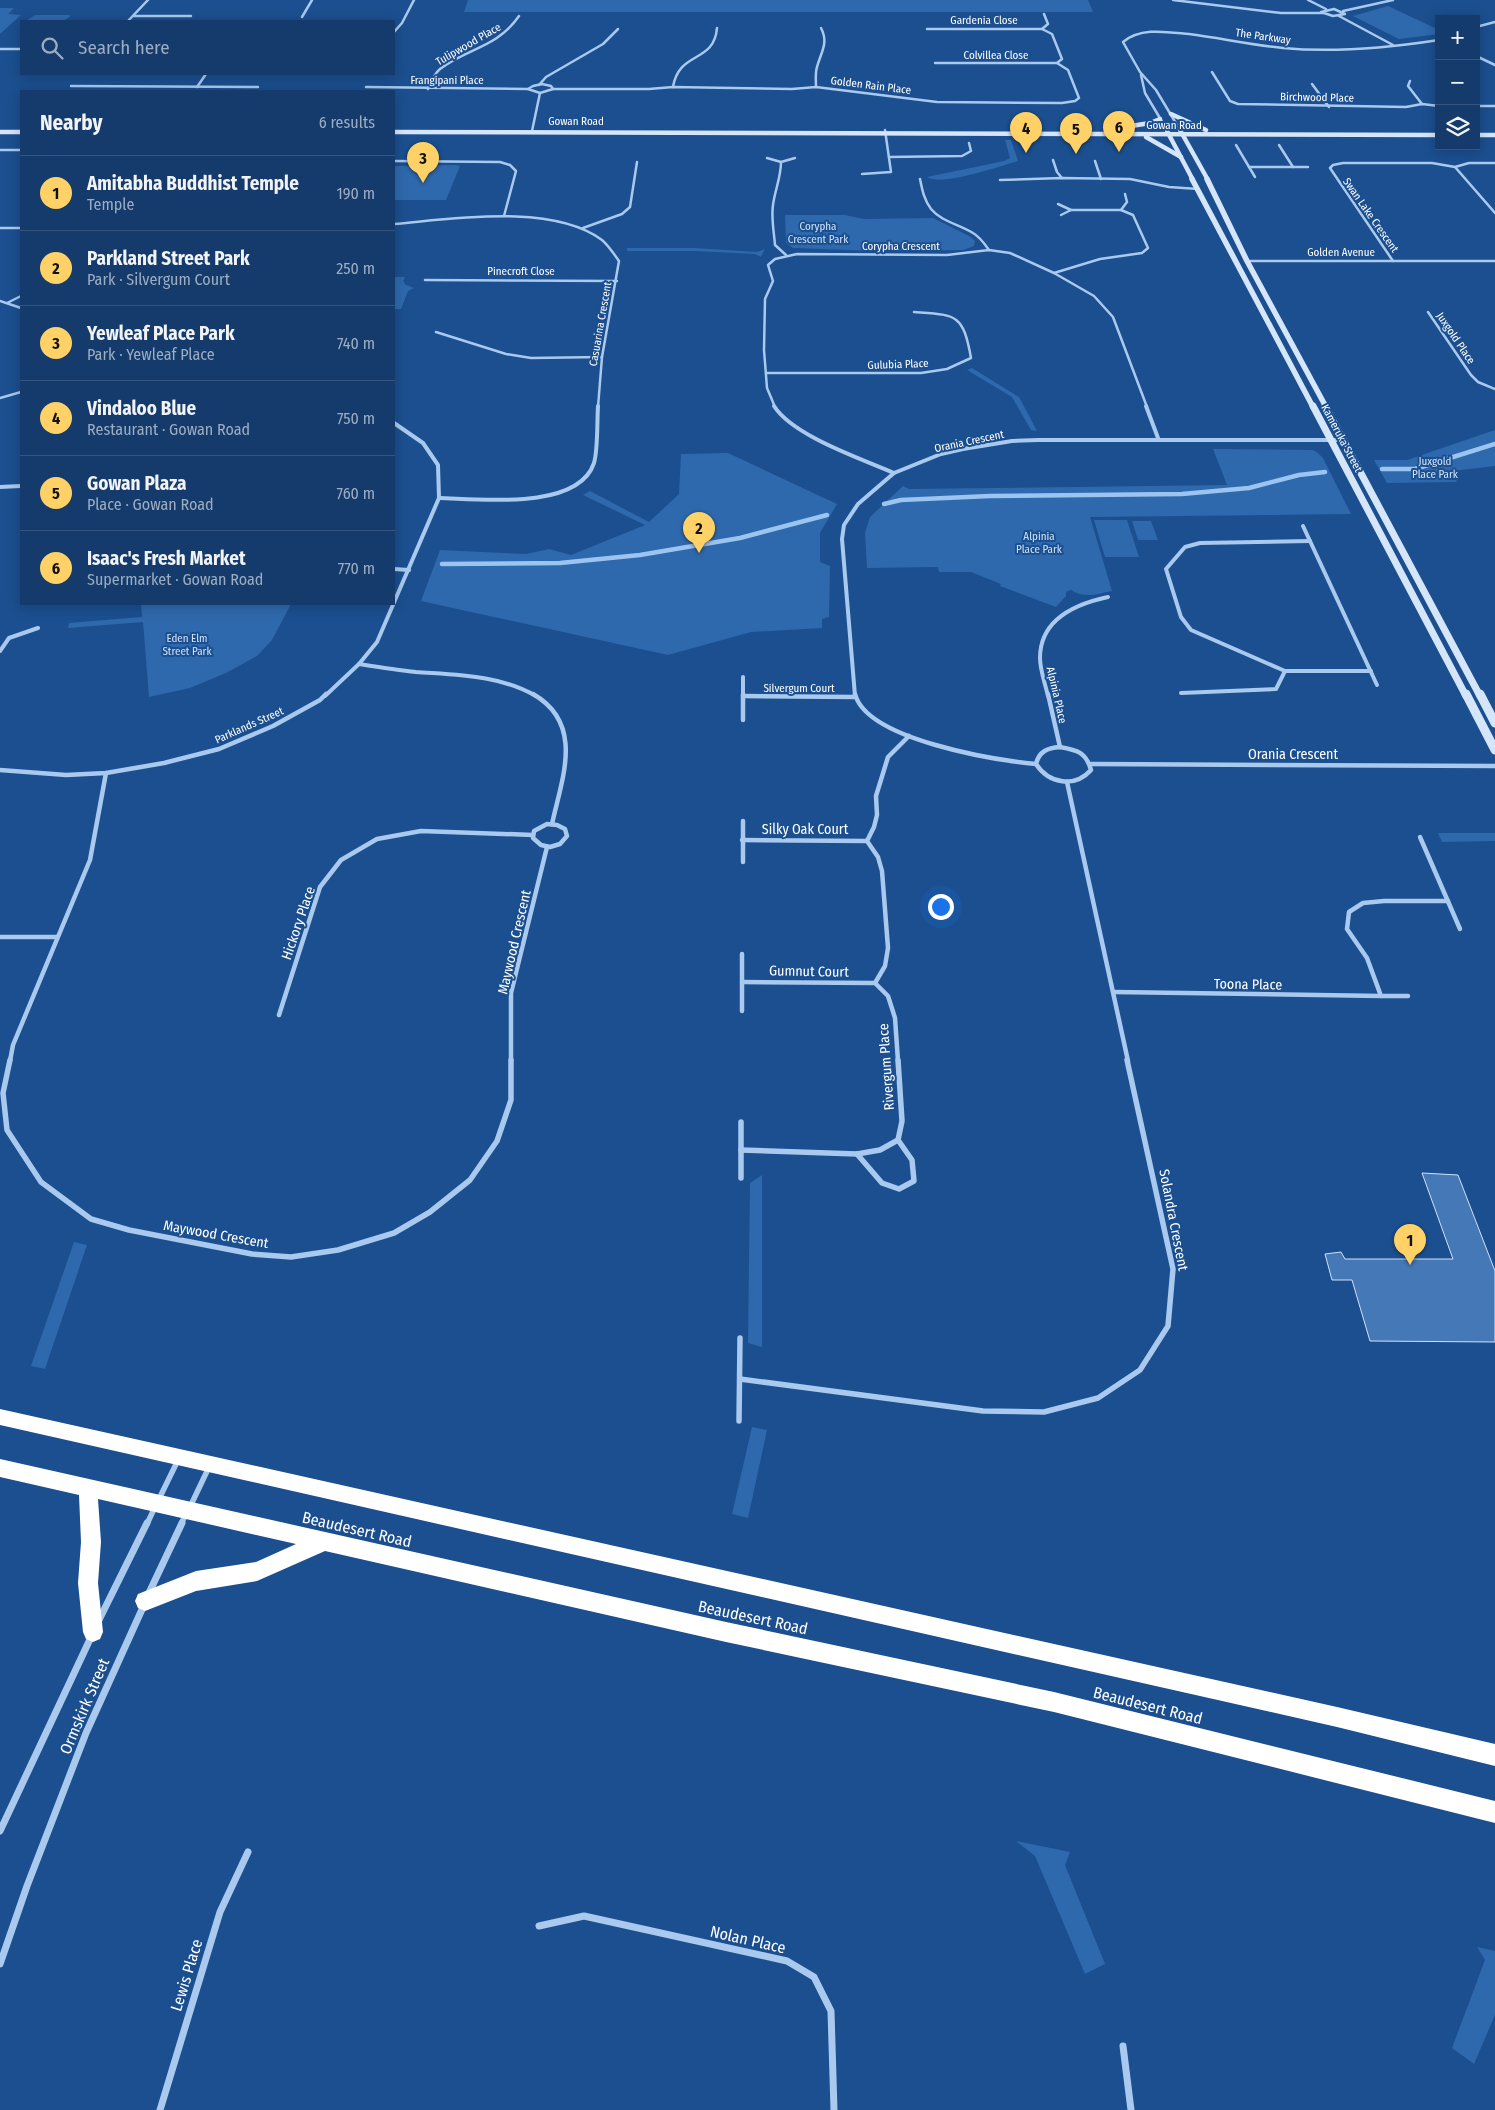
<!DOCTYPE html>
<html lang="en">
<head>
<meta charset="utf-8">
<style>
  :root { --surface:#143b6b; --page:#1d4271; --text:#f1f3f6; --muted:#9dadc1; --line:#33557e; --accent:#ffd166 }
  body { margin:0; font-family:"Fira Sans Condensed",sans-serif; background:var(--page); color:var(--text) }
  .controls { position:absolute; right:15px; top:15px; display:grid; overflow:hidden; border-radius:0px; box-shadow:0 2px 12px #0003 }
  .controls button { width:45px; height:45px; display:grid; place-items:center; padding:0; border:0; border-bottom:1px solid var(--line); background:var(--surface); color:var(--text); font:25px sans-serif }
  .you { position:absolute; left:940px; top:906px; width:18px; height:18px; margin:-12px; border:4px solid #fff; border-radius:50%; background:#1a73e8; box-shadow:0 0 0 8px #1a73e833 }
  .badge { display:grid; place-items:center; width:32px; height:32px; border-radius:50%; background:var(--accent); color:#111; font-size:16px; font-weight:700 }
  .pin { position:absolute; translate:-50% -41px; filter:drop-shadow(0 1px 2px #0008) }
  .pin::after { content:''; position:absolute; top:26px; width:18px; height:15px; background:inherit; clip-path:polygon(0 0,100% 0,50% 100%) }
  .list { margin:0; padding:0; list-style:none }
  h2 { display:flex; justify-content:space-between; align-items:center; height:65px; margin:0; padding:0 20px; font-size:21px }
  h2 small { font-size:16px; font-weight:400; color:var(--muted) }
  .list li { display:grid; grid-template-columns:32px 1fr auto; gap:15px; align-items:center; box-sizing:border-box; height:75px; padding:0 20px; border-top:1px solid var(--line) }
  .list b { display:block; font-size:19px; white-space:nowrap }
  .list p { margin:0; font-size:16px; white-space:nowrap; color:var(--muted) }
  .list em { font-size:16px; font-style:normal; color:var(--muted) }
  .icon { flex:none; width:28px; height:28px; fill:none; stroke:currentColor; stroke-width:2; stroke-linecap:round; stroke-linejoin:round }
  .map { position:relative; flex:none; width:1495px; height:2110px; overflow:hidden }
  .search { position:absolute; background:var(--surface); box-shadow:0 2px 12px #0003; left:20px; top:20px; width:375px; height:55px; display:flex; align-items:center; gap:12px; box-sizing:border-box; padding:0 18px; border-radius:0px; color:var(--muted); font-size:19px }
  .panel { position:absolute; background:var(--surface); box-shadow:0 2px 12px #0003; left:20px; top:90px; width:375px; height:515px; border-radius:0px }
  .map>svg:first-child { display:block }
  .green { fill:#2e69ad }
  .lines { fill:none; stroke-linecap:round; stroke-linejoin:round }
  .stream { stroke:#9cc4f0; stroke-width:4.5 }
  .building { fill:#4478b7; stroke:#cfe3fa }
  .street-far4 { stroke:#a9c9ee; stroke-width:2.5 }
  .street-far3 { stroke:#a9c9ee; stroke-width:4 }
  .street-far2 { stroke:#a9c9ee; stroke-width:4.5 }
  .street-far1 { stroke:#a9c9ee; stroke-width:5.5 }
  .street { stroke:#a9c9ee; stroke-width:7 }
  .secondary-far3 { stroke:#d6e6fa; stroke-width:4.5 }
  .secondary-far2 { stroke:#d6e6fa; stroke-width:5.5 }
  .secondary-far1 { stroke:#d6e6fa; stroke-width:7 }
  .secondary { stroke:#d6e6fa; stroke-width:9 }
  .highway { fill:#fff; fill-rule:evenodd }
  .labels { text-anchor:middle; stroke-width:4; stroke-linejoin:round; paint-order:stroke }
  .far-street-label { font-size:11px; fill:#fff; stroke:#1b4f8f }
  .far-park-label { font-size:11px; fill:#cfe3fa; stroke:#1b4f8f }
  .street-label { font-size:14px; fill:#fff; stroke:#1b4f8f }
  .near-street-label { font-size:16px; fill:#fff; stroke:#1b4f8f }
</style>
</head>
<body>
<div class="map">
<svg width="1495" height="2110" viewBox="0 0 1495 2110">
  <rect width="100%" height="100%" fill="#1b4f8f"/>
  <g class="green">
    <path d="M468 0H1088L1093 12H464Z"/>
    <path d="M1388 6 1439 30V34L1399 39 1353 16Z"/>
    <path d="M0 8H14L8 14 21 15 0 34Z"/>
    <path d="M35 15H69L71 16 63 21H26Z"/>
    <path d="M1005 140H1011L1018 161C1000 166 941 187 927 177L1004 161 1010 158Z"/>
    <path d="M455 165 460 166 446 200H394V166Z"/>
    <path d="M785 215H845L864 219 933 218 969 236 975 241 974 246 963 250 876 251 793 248 786 243Z"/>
    <path d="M627 248H694L757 252 765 249 761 257 755 254 695 251H627Z"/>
    <path d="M394 277H405L403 281 406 285 414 288 408 291 401 309H394Z"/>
    <path d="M972 368 1019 397 1037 431 1031 430 1012 397 967 370Z"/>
    <path d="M1495 430V466L1452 471 1457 482 1387 483 1374 460H1407Z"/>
    <path d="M1213 449 1313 450 1318 453 1323 458 1351 514 1090 517 1112 591C1097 594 1085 599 1071 590L1066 592V596L1056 607 1000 586 1001 584 971 572H939L938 567 867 568 865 533 870 517 903 486 909 489 1227 485Z"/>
    <path d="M728 453 837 504 820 533V562L830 566 829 617 822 619V628L751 632 668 655 421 601 440 550 526 554 549 549 571 555 645 525 583 495 590 491 649 522 679 494 681 454Z"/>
    <path d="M1094 520H1127L1139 557H1105Z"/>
    <path d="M1132 521H1151L1158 540H1138Z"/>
    <path d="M141 604H291L272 640 257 656 226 673 190 688 149 697 143 622 68 628 69 623 142 617Z"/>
    <path d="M1438 833H1495V841L1442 842Z"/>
    <path d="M762 1175V1347L748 1343 750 1183Z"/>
    <path d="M74 1242 87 1245 45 1369 31 1366Z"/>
    <path d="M752 1427 767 1430 748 1518 732 1514Z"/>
    <path d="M1016 1841 1070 1852 1065 1865 1105 1964 1085 1974 1035 1856Z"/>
    <path d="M1477 1947 1495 1951V2015L1474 2064 1452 2048 1485 1960Z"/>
  </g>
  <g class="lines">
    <g class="stream">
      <path d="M1382 469H1415L1495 444"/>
      <path d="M884 504 901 500 990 496 1182 494 1249 488 1299 475 1325 472"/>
      <path d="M442 564 560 563 640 555 740 538 827 515"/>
    </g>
  </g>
  <path class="building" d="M1422 1173 1458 1175 1495 1271V1342L1370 1341 1352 1280H1332L1325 1254 1341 1252 1345 1259H1453Z"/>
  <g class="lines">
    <g class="street-far4">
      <path d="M1173 0 1281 13H1323"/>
      <path d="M1308 0 1326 9"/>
      <path d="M1334 9 1345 14 1333 16 1321 12Z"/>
      <path d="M1343 11 1393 0"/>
      <path d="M133 16H191"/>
      <path d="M1339 16 1393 45"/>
      <path d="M302 17 312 0"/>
      <path d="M128 21 148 0"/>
      <path d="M1476 27 1495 22"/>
      <path d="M927 29H1042"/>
      <path d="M394 32 402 23 414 0"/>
      <path d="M0 49H21"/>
      <path d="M1476 56 1495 65"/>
      <path d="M935 63H1057"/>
      <path d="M1212 72 1230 101 1238 104 1406 107 1422 104 1439 106"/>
      <path d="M1141 75 1145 93 1167 130"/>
      <path d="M1410 81 1408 86 1422 104"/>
      <path d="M542 84 551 86 553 89 540 93 528 89 533 86Z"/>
      <path d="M1312 84 1329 107"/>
      <path d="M539 85 546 77 603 44 618 29"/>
      <path d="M71 86 258 87"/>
      <path d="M197 87 206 74"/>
      <path d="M366 87 528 89"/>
      <path d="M673 87C679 50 714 64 717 28"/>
      <path d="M816 87C816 80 815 73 817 67 821 52 829 43 821 28"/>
      <path d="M428 89C431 82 434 74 440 69 467 48 497 48 519 16"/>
      <path d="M553 89H649L673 87 792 89 816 87 937 102 1062 103 1075 101 1079 98 1068 70 1057 63 1062 59 1052 34 1042 29 1048 24 1044 14"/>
      <path d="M1476 106H1495"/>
      <path d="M1180 130 1156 90 1140 72 1123 42C1141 27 1167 32 1189 34 1220 38 1252 45 1283 48 1335 53 1387 48 1439 40"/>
      <path d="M532 131 540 93"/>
      <path d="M1236 145 1255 177"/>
      <path d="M1279 145 1293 167"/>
      <path d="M0 150H21"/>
      <path d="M889 157 962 156 971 151 969 143"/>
      <path d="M767 158 781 162C781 177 775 190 773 205 771 218 774 232 775 245L786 255"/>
      <path d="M1053 160 1057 172 1062 178"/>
      <path d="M394 161 500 162 510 165 516 171 504 216"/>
      <path d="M1095 161 1101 179"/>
      <path d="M781 162 795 158"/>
      <path d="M1249 167H1308"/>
      <path d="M1455 167 1495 213"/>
      <path d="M862 174 891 172 885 130"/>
      <path d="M920 179C922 189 924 200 931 209 942 222 959 224 973 233 980 237 984 243 989 250"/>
      <path d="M1000 180 1062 178 1130 179 1169 187 1198 189"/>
      <path d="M1058 204 1071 210H1121"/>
      <path d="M1061 215 1071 210"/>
      <path d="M394 224C453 219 552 203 602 240 608 245 614 254 619 261L602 357 598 407"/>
      <path d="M0 228H21"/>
      <path d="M583 228 622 214 630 207 637 162"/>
      <path d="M1247 261H1495"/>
      <path d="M1393 261 1330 168 1333 165 1343 163H1432L1455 167 1469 163H1495"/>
      <path d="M1054 273 1100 259 1142 253 1148 248 1133 215 1121 210 1127 202 1125 194"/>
      <path d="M425 280 617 281"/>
      <path d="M0 301 21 308"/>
      <path d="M7 303 21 296"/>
      <path d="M1428 312 1471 375 1478 382 1495 389"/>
      <path d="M436 332 506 354 531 358 602 357"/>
      <path d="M766 373H921L947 369 971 358C963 313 956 315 914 312"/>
      <path d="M0 398 21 392"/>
      <path d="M775 407 767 388 764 350 765 299 773 281 768 265 775 259 797 254 947 255 989 250 1010 253 1054 273 1094 296 1113 317 1147 407"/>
    </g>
    <g class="street-far3">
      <path d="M774 406C793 436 862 459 894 473"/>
      <path d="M1146 406 1158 438"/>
      <path d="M0 487 21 486"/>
      <path d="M439 498C479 499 578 511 594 463 598 450 597 421 598 406"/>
      <path d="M1303 526 1377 685"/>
      <path d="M1310 541 1200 543 1185 547 1166 569 1181 617 1191 630 1285 671H1371"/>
      <path d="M394 569 409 570"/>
      <path d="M0 651 9 638 38 628"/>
      <path d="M359 664C378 667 397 670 416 672 457 675 500 675 536 696"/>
      <path d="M743 677V696"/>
      <path d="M1181 693 1276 689 1285 671"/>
      <path d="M325 696 359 664 377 642 439 498 438 465 423 443 394 423"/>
      <path d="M855 696 842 539 844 525 858 504 894 473 941 454 963 449 1012 441 1038 440H1343"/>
      <path d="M1048 696C1045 683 1040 670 1040 658 1040 619 1075 604 1108 597"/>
    </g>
    <g class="street-far2">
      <path d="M533 694C585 724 562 778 552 824"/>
      <path d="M743 694V720"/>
      <path d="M855 694C867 740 995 760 1036 764"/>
      <path d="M1048 694 1060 747"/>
      <path d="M743 696 855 697"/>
      <path d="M1060 747C1077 750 1086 752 1091 770 1075 788 1049 784 1036 764 1039 751 1048 748 1060 747Z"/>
      <path d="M1091 764 1495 766"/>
      <path d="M0 770 66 775 106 773 164 763 219 749 273 726 320 700 326 694"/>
      <path d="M1067 782 1128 1061"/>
      <path d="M743 821V862"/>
      <path d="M547 824 557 825 565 829 567 836 560 844 550 847 541 845 533 838 534 831Z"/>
      <path d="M1420 837 1460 929"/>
      <path d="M742 840 867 841"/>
      <path d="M0 937H57"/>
      <path d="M742 954V1011"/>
      <path d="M742 982 875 983"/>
      <path d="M1114 992 1381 996 1367 958 1347 929 1349 912 1363 903 1384 901H1448"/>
      <path d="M1381 996H1408"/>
      <path d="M279 1015 320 887 341 860 377 839 421 831 533 835"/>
      <path d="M10 1061 13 1045 90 860 106 773"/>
      <path d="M511 1061V993L547 847"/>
      <path d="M898 1061 895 1018 888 996 875 983 885 966 888 948 882 871 878 857 867 841 874 827 877 815 876 796 888 757 909 736"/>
    </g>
    <g class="street-far1">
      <path d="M10 1060 3 1093 7 1130 41 1182 91 1219 129 1230 252 1254 291 1257 338 1250 394 1233 430 1212 470 1180 497 1141 511 1100V1060"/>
      <path d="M741 1122V1178"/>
      <path d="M741 1150 857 1154 880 1150 898 1140 902 1121 898 1060"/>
      <path d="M857 1154 882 1183 899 1189 914 1181 912 1160 898 1140"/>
      <path d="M740 1379 983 1411 1044 1412 1098 1398 1140 1370 1168 1326 1173 1269 1127 1060"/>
      <path d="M739 1421 740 1338"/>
      <path d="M159 1499 178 1460"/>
      <path d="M190 1507 209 1467"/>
      <path d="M147 1524 155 1507"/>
      <path d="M181 1524 186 1514"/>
    </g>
    <g class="street">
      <path d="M148 1595 182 1523"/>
      <path d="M99 1620 147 1523"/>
      <path d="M0 1831 92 1635"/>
      <path d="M539 1926 584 1916 787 1961 814 1977 831 2011 834 2110"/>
      <path d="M0 1964 27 1886 86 1733 144 1605"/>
      <path d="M1123 2046 1131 2110"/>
      <path d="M160 2110 220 1912 248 1852"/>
    </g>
    <g class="secondary-far3">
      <path d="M1171 114 1206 130"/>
      <path d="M1106 130 1150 123 1160 119"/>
      <path d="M1180 130 1208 180"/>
      <path d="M1167 131 1193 180"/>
      <path d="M0 132H21"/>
      <path d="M394 132 1439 135"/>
      <path d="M1476 135H1495"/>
      <path d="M1146 137 1181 157"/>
    </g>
    <g class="secondary-far2">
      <path d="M1192 179 1313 407"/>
      <path d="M1207 179 1247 261 1326 407"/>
    </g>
    <g class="secondary-far1">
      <path d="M1313 406 1466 696"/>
      <path d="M1325 406 1480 696"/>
    </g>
    <g class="secondary">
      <path d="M1466 694 1495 750"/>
      <path d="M1480 694 1495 723"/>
    </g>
    <g class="highway">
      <path d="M0 1409 1337 1707 1495 1744V1766L1337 1727 0 1425Z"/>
      <path d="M0 1459 726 1622 1054 1692 1495 1801V1823L1054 1712 726 1642 325 1551 257 1581 196 1591 145 1611 138 1608 135 1601 138 1594 196 1571 256 1562 296 1544 98 1499 101 1542 98 1583 103 1632 100 1639 93 1642 86 1639 83 1632 78 1583 81 1542 79 1495 0 1477Z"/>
    </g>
  </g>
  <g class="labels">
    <g class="far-street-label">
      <text x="984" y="24">Gardenia Close</text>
      <text transform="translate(1263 36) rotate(8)" y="4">The Parkway</text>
      <text transform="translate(468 44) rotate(-30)" y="4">Tulipwood Place</text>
      <text x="996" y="59">Colvillea Close</text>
      <text x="447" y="84">Frangipani Place</text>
      <text transform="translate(871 85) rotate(7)" y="4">Golden Rain Place</text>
      <text transform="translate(1317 97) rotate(1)" y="4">Birchwood Place</text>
      <text x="576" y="125">Gowan Road</text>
      <text x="1174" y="129">Gowan Road</text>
      <text transform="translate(1371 215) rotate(55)" y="4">Swan Lake Crescent</text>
      <text x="901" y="250">Corypha Crescent</text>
      <text x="1341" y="256">Golden Avenue</text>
      <text x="521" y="275">Pinecroft Close</text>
      <text transform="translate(600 324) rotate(-80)" y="4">Casuarina Crescent</text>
      <text transform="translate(1456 338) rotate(56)" y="4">Juxgold Place</text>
      <text transform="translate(898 364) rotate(-2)" y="4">Gulubia Place</text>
      <text transform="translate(1342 438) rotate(62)" y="4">Kameruka Street</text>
      <text transform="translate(969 441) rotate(-12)" y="4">Orania Crescent</text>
      <text x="799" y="692">Silvergum Court</text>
      <text transform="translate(1057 695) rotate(77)" y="4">Alpinia Place</text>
      <text transform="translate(249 725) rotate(-24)" y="4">Parklands Street</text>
    </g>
    <g class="far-park-label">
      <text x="818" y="230">Corypha<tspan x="818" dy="13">Crescent Park</tspan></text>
      <text x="1435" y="465">Juxgold<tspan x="1435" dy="13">Place Park</tspan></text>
      <text x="1039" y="540">Alpinia<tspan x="1039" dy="13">Place Park</tspan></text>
      <text x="187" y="642">Eden Elm<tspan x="187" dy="13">Street Park</tspan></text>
    </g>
    <g class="street-label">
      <text x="1293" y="759">Orania Crescent</text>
      <text x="805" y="834">Silky Oak Court</text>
      <text transform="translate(298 923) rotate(-71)" y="5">Hickory Place</text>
      <text transform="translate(514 942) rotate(-77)" y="5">Maywood Crescent</text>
      <text transform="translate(809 971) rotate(1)" y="5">Gumnut Court</text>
      <text transform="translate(1248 984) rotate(1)" y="5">Toona Place</text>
      <text transform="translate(886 1067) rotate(-94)" y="5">Rivergum Place</text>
      <text transform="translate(1174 1220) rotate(79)" y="5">Solandra Crescent</text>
      <text transform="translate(216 1234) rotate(10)" y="5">Maywood Crescent</text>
    </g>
    <g class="near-street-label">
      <text transform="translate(357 1529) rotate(13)" y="6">Beaudesert Road</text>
      <text transform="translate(753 1617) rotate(12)" y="6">Beaudesert Road</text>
      <text transform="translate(1148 1705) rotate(14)" y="6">Beaudesert Road</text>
      <text transform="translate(84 1706) rotate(-67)" y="6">Ormskirk Street</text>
      <text transform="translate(748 1939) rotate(13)" y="6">Nolan Place</text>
      <text transform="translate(186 1975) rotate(-73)" y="6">Lewis Place</text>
    </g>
  </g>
</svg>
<div class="controls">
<button>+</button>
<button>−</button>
<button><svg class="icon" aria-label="layers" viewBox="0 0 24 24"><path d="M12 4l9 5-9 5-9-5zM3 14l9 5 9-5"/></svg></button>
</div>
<div class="you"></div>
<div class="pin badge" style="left:1410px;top:1265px">1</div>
<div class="pin badge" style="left:699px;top:553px">2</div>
<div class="pin badge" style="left:423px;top:183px">3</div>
<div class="pin badge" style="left:1026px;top:153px">4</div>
<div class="pin badge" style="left:1076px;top:154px">5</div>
<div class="pin badge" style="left:1119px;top:152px">6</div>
<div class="search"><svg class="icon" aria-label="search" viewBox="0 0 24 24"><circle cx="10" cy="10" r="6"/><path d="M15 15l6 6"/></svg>Search here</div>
<section class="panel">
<h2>Nearby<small>6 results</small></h2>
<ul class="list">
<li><span class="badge">1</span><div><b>Amitabha Buddhist Temple</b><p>Temple</p></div><em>190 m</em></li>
<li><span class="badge">2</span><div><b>Parkland Street Park</b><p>Park · Silvergum Court</p></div><em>250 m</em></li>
<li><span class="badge">3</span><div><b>Yewleaf Place Park</b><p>Park · Yewleaf Place</p></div><em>740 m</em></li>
<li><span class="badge">4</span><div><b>Vindaloo Blue</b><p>Restaurant · Gowan Road</p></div><em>750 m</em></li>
<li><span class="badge">5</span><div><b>Gowan Plaza</b><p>Place · Gowan Road</p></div><em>760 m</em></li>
<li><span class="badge">6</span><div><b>Isaac's Fresh Market</b><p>Supermarket · Gowan Road</p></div><em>770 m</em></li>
</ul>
</section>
</div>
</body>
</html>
